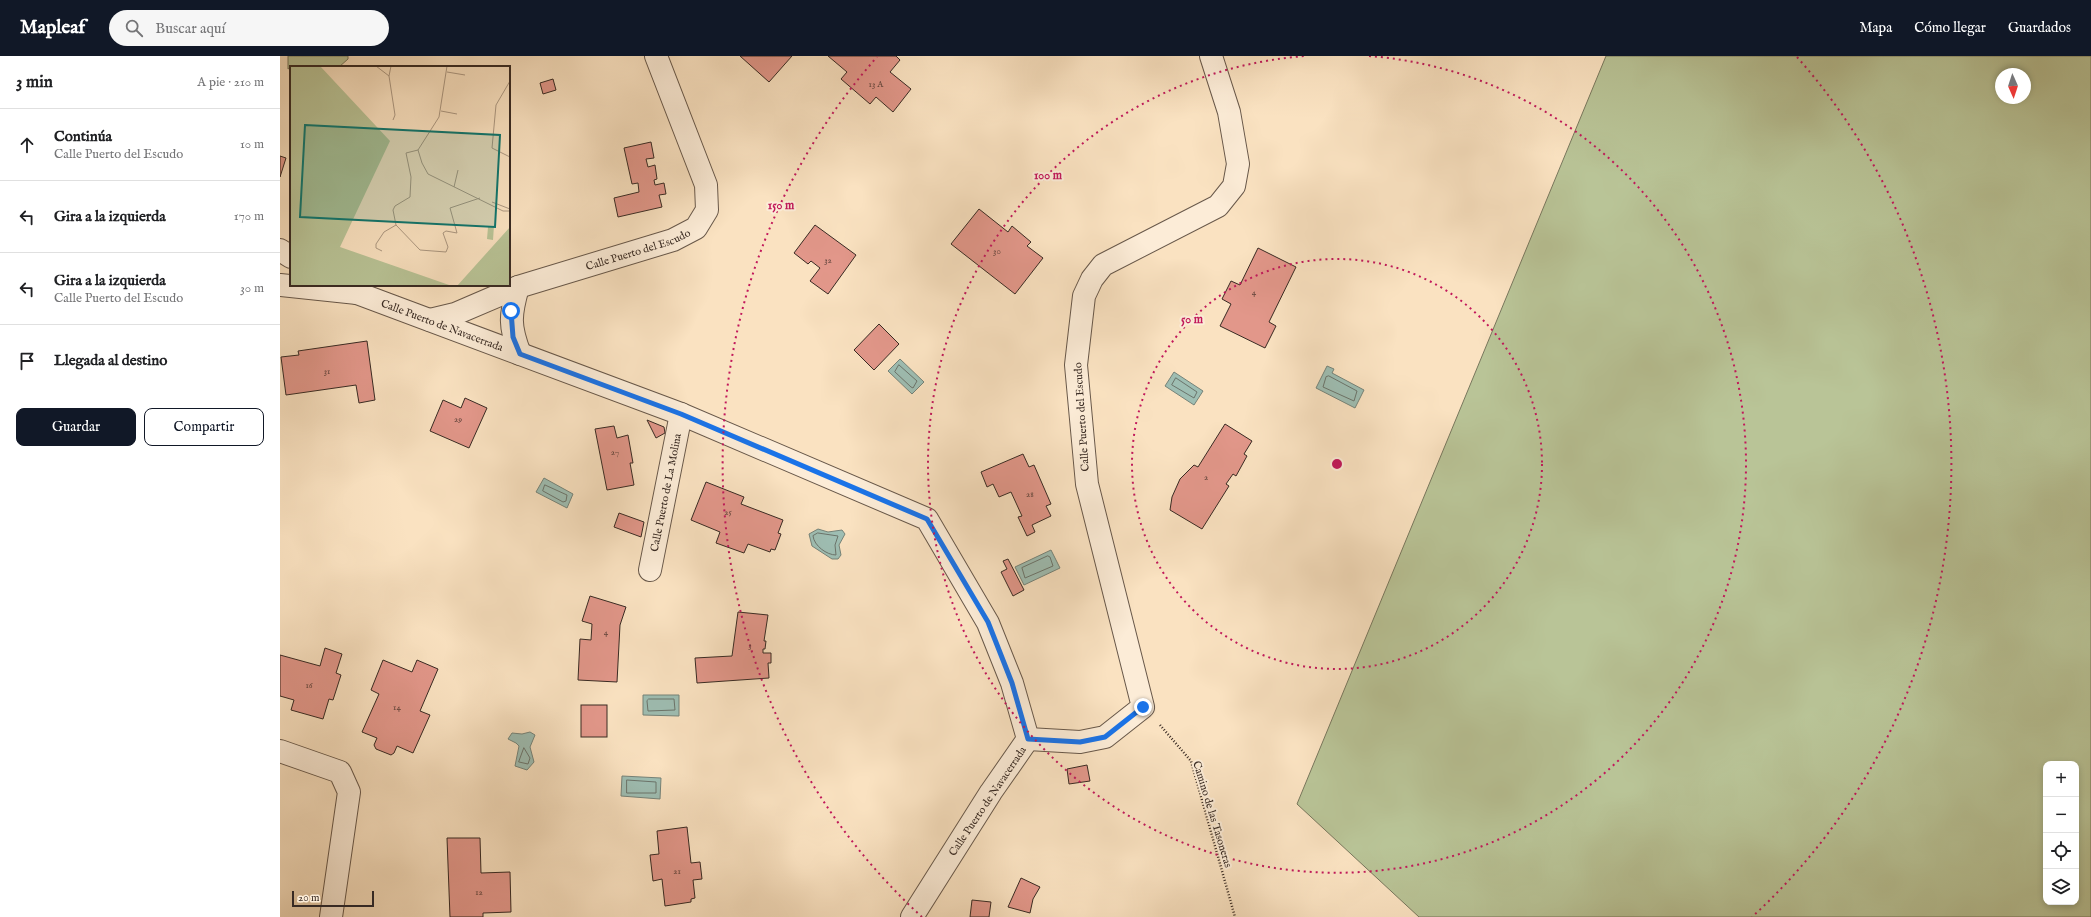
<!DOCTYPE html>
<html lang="es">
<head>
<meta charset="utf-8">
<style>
  :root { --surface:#fff; --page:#f6f6f6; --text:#202124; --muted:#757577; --line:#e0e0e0; --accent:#111827 }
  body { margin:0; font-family:"IM FELL English",serif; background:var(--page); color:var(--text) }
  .controls { position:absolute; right:12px; bottom:12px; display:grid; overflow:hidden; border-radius:8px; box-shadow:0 2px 6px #0003 }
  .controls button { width:36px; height:36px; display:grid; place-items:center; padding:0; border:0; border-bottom:1px solid var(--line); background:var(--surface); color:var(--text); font:20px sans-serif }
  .compass { position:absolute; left:1715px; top:12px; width:36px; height:36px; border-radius:50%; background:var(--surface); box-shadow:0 2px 6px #0003; rotate:177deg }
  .scale { position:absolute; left:12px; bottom:10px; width:82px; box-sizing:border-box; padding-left:4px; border:2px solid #382a23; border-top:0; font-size:11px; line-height:14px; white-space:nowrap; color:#382a23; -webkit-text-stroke:3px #fcecd7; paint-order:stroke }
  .stop { position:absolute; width:12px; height:12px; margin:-9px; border:3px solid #1a73e8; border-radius:50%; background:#fff }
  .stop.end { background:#1a73e8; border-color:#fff; box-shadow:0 1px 4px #0008 }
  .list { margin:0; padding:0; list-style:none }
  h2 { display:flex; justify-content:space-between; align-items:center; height:52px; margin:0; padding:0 16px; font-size:17px }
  h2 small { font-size:13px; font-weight:400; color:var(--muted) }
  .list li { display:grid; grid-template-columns:26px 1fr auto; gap:12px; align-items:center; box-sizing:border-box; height:72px; padding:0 16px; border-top:1px solid var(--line) }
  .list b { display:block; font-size:15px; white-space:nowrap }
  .list p { margin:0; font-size:13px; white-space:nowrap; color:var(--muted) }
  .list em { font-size:13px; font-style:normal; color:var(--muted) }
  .actions { display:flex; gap:8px; padding:12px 16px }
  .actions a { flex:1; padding:9px 0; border:1px solid var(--accent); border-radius:8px; text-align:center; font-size:14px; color:var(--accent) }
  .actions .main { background:var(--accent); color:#fff }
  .icon { flex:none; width:22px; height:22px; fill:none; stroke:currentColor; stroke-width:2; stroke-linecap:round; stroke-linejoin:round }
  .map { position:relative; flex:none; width:1811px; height:861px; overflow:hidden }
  header { display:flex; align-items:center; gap:24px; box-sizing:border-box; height:56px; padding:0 20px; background:var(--accent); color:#fff }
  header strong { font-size:19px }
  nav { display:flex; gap:22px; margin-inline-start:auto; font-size:14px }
  .search { width:280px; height:36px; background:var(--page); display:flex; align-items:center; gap:10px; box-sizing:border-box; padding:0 14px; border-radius:22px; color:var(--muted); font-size:15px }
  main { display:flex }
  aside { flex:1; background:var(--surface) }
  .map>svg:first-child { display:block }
  .green { fill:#b9c497; stroke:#78775d; fill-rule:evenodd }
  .water { fill:#9ebeb3; stroke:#758379 }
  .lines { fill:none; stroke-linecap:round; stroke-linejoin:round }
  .shore { stroke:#6b746b; stroke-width:1 }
  .building { fill:#e2978a; stroke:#382a23 }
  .minor-casing { stroke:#68584a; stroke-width:24 }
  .path { stroke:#382a23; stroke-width:2.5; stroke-dasharray:1 2; stroke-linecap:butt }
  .minor { stroke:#fcecd7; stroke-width:22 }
  .route { stroke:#1a73e8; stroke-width:5 }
  .ring { fill:none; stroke:#c2185b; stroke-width:2; stroke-dasharray:2 4 }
  .labels { text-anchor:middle; stroke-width:4; stroke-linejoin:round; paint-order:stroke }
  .number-label { font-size:9px; fill:#62453d }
  .street-label { font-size:11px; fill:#382a23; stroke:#fcecd7 }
  .inset-road { fill:none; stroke:#ac9882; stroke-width:1 }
  .view { fill:#0f766e; fill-opacity:0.15; stroke:#0f766e; stroke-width:2 }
  .inset-edge { fill:none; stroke:#382a23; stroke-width:2 }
  .centre { fill:#c2185b; stroke:#fcecd7; stroke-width:2 }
  .ring-label { font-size:12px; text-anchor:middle; font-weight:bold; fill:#c2185b; stroke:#fcecd7; stroke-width:4; stroke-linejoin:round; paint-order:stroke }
</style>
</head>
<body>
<header>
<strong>Mapleaf</strong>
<div class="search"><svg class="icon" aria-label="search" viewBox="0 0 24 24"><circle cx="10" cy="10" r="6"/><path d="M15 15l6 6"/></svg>Buscar aquí</div>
<nav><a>Mapa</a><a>Cómo llegar</a><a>Guardados</a></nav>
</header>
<main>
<aside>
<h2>3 min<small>A pie · 210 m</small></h2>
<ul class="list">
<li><svg class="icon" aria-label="ahead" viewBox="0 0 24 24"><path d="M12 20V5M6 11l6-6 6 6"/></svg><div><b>Continúa</b><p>Calle Puerto del Escudo</p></div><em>10 m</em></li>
<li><svg class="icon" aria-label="left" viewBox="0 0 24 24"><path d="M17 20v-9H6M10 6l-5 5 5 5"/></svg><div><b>Gira a la izquierda</b></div><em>170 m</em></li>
<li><svg class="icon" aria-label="left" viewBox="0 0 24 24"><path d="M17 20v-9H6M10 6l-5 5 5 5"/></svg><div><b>Gira a la izquierda</b><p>Calle Puerto del Escudo</p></div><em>30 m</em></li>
<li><svg class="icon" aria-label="arrive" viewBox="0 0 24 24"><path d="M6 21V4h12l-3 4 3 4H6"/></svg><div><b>Llegada al destino</b></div></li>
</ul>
<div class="actions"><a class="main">Guardar</a><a>Compartir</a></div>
</aside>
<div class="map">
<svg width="1811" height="861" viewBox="0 0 1811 861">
  <rect width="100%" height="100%" fill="#fae2c1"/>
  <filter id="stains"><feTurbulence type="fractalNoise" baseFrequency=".005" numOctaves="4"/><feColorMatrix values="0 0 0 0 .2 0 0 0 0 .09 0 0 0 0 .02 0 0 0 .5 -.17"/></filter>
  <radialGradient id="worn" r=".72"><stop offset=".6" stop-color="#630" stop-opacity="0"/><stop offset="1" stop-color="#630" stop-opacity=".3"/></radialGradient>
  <g class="green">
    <path d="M8 0H68V3L59 11H11L8 13Z"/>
    <path d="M1326 0H1811V861H1139L1017 748ZM1721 18H1745V42H1721ZM1766 708H1796V846H1766Z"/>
  </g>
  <g class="water">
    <path d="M620 303 644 326 632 338 608 315Z"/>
    <path d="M1047 310 1054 313 1052 317 1084 334 1075 352 1036 332Z"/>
    <path d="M894 316 923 335 914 349 885 330Z"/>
    <path d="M264 422 293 438 287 452 256 436Z"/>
    <path d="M538 473 548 476 562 474 565 478 559 489 561 499 558 503H552L532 490 529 478Z"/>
    <path d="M771 494 780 512 744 529 735 511Z"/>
    <path d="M363 639H399V660L363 659Z"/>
    <path d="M250 676 255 679 250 691 254 706 247 714 235 710 239 690 236 687 228 683 232 677 242 678Z"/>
    <path d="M342 720 381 722 380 743 341 740Z"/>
  </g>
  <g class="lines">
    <g class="shore">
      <path d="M619 309 637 325 633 332 631 331 615 316Z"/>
      <path d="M1049 320 1077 335 1074 345 1043 331 1046 321Z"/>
      <path d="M896 322 917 336 914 342 892 329Z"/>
      <path d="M265 429 287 439 286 445 283 446 263 435Z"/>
      <path d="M538 477 558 480 555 489 556 499C547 499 534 490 533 480Z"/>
      <path d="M768 500 770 501 773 510 745 522 742 512Z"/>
      <path d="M369 643H394L395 654 368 655 367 645Z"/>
      <path d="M244 692 250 702 248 708 239 706Z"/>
      <path d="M347 724 376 726V737H347Z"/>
    </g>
  </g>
  <g class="building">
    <path d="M460 0H512L489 26Z"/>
    <path d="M548 0H616L620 4 610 16 631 33 613 56 596 41 590 48 561 23 567 16Z"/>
    <path d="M273 23 276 34 263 38 260 27Z"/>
    <path d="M371 86 374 102 366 103 368 111 375 109 377 123 374 124 375 129 384 127 386 138 379 139 382 151 338 161 334 142 359 136 358 127 352 128 344 92Z"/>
    <path d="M0 100 6 102 0 121Z"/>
    <path d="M699 153 728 176 732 170 751 186 747 190 763 202 735 238 671 188Z"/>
    <path d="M535 169 576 199 548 238 530 225 540 212 531 205 528 208 514 197Z"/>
    <path d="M978 192 1016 211 989 266 996 270 985 292 940 270 951 248 942 243 951 225 960 229Z"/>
    <path d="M599 268 619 288 594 314 574 294Z"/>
    <path d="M87 285 95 344 79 347 76 329 6 339 1 301 19 299 18 295Z"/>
    <path d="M185 342 207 352 189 392 150 375 163 344 181 352Z"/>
    <path d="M367 364 384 371 385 377 376 382Z"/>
    <path d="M945 368 972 385 964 398 967 400 956 420 953 418 946 428 949 430 922 473 890 454 892 441 900 423 914 409 918 411Z"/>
    <path d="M334 370 337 382 348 379 353 407H350L354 429 327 434 315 373Z"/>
    <path d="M743 398 749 411 754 409 771 448 766 450 771 460 752 469 755 476 747 480 738 461 742 460 731 436 719 441 713 428 707 431 701 416Z"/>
    <path d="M426 426 464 441 461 448 503 464 498 477 501 478 495 494 491 493 490 496 468 488 464 497 436 487 440 476 411 464Z"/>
    <path d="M339 457 364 466 361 481 334 471Z"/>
    <path d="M728 503 744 534 733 540 721 516 727 513 723 505Z"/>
    <path d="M310 540 346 551 340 569 337 626 298 624 300 583 311 584 312 568 302 565Z"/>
    <path d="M458 556 488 559 484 585H486L485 593H483V597H491V607H488L489 622 417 627 415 602 452 600Z"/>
    <path d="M45 592 62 598 56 617 61 619 53 644 49 643 43 663 11 654 14 644 0 640V599L40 610Z"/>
    <path d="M103 604 132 616 137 604 158 613 140 655 150 659 133 697 117 690 114 697 111 699 96 693 94 689 97 682 82 676 99 638 91 634Z"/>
    <rect x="301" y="649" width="26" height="32"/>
    <path d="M807 709 810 725 789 728 787 713Z"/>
    <path d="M407 771 411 807 420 806 422 823 413 824 415 842 411 843V846L385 850 382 823 373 825 370 799 379 798 377 775Z"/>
    <path d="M167 782H200L201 817 230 816 231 856 203 857V861H170Z"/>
    <path d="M741 822 760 831 753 843 750 857 728 851Z"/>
    <path d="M692 844 711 846 709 861H690Z"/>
  </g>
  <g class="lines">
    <defs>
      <g id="minor">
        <path d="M0 194 11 201"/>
        <path d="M0 229 77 237"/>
        <path id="s1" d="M62 229 77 237 401 358 647 463 708 567 732 627 748 683 711 736 632 861"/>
        <path d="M238 231C230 259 229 270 240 298"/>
        <path id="s2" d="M150 264 175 258 238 231 393 184 416 172 427 154 426 129 376 0"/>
        <path id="s3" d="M370 514 401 358"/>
        <path d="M748 683 800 686 825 681 863 651 807 428 796 309 804 240 812 223 823 209 938 150 954 130 958 108 949 56 931 0"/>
        <path d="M0 695 60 716 69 736 51 861"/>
      </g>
    </defs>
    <use href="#minor" class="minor-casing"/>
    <path class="path" d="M880 669 911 705 955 861"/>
    <use href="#minor" class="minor"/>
  </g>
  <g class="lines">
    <path class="route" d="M231 255 233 281 240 298 401 358 647 463 708 566 732 627 748 683 800 686 825 681 863 651"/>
  </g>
  <g class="ring">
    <circle cx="1057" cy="408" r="205"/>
    <path d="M1089 0A409 409 0 1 1 1025 0"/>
    <path d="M642 861A614 614 0 0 1 597 1M1517 1A614 614 0 0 1 1472 861"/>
  </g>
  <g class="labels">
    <g class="number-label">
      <text x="596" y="31">13 A</text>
      <text x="717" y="198">30</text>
      <text x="548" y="207">32</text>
      <text x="974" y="239">4</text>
      <text x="47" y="318">31</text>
      <text x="178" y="366">29</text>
      <text x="335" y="399">27</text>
      <text x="926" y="424">2</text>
      <text x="750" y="441">28</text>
      <text x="448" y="459">25</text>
      <text x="326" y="579">4</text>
      <text x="470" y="592">3</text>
      <text x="29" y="632">16</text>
      <text x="117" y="654">14</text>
      <text x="397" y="818">21</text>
      <text x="199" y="839">12</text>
    </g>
    <g class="street-label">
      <text dy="4" stroke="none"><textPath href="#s2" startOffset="220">Calle Puerto del Escudo</textPath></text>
      <text dy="4" stroke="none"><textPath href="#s1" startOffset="108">Calle Puerto de Navacerrada</textPath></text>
      <text transform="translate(801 361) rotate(-94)" y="4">Calle Puerto del Escudo</text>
      <text dy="4" stroke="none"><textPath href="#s3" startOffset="79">Calle Puerto de La Molina</textPath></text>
      <text transform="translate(707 745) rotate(-56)" y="4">Calle Puerto de Navacerrada</text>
      <text transform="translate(933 758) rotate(73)" y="4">Camino de las Tasoneras</text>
    </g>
  </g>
  <g transform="translate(10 10)">
    <rect width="220" height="220" fill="#fae2c1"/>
    <path d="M0 0H30L100 75 50 181 162 220H0ZM204 160 203 174 197 173 198 161ZM220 161V220H167Z" fill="#b9c497"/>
    <path class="inset-road" d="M86 0 99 10M101 0 99 10 105 49 103 54M157 0 149 51 128 84 132 97 138 108 213 145H220M157 6 175 9M220 15 206 39 202 82 220 91M151 45 167 48M128 84 116 87 121 111 120 131 105 140 103 144 106 159 130 184 156 186 158 181 153 167 156 165 167 167 160 142 190 132M164 121 168 104M202 136 220 143M92 185 86 182V178L94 166 106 159"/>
    <path class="view" d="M15 59 210 69 205 161 10 151Z"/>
    <rect width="220" height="220" class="inset-edge"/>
  </g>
  <circle cx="1057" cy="408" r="6" class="centre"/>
  <g class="ring-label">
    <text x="768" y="123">100 m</text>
    <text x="501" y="153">150 m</text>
    <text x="912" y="267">50 m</text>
  </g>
  <rect width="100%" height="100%" filter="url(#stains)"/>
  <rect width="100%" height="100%" fill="url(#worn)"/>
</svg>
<div class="controls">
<button>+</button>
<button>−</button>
<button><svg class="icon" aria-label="locate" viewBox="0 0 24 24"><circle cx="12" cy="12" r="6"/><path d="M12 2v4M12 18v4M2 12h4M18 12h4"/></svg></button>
<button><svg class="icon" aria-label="layers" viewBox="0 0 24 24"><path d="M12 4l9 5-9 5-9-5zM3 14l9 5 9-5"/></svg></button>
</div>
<svg class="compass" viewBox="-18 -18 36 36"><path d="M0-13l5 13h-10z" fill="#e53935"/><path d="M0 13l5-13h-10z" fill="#757577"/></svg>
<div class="scale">20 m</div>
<div class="stop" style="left:231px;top:255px"></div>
<div class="stop end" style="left:863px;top:651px"></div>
</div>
</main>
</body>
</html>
